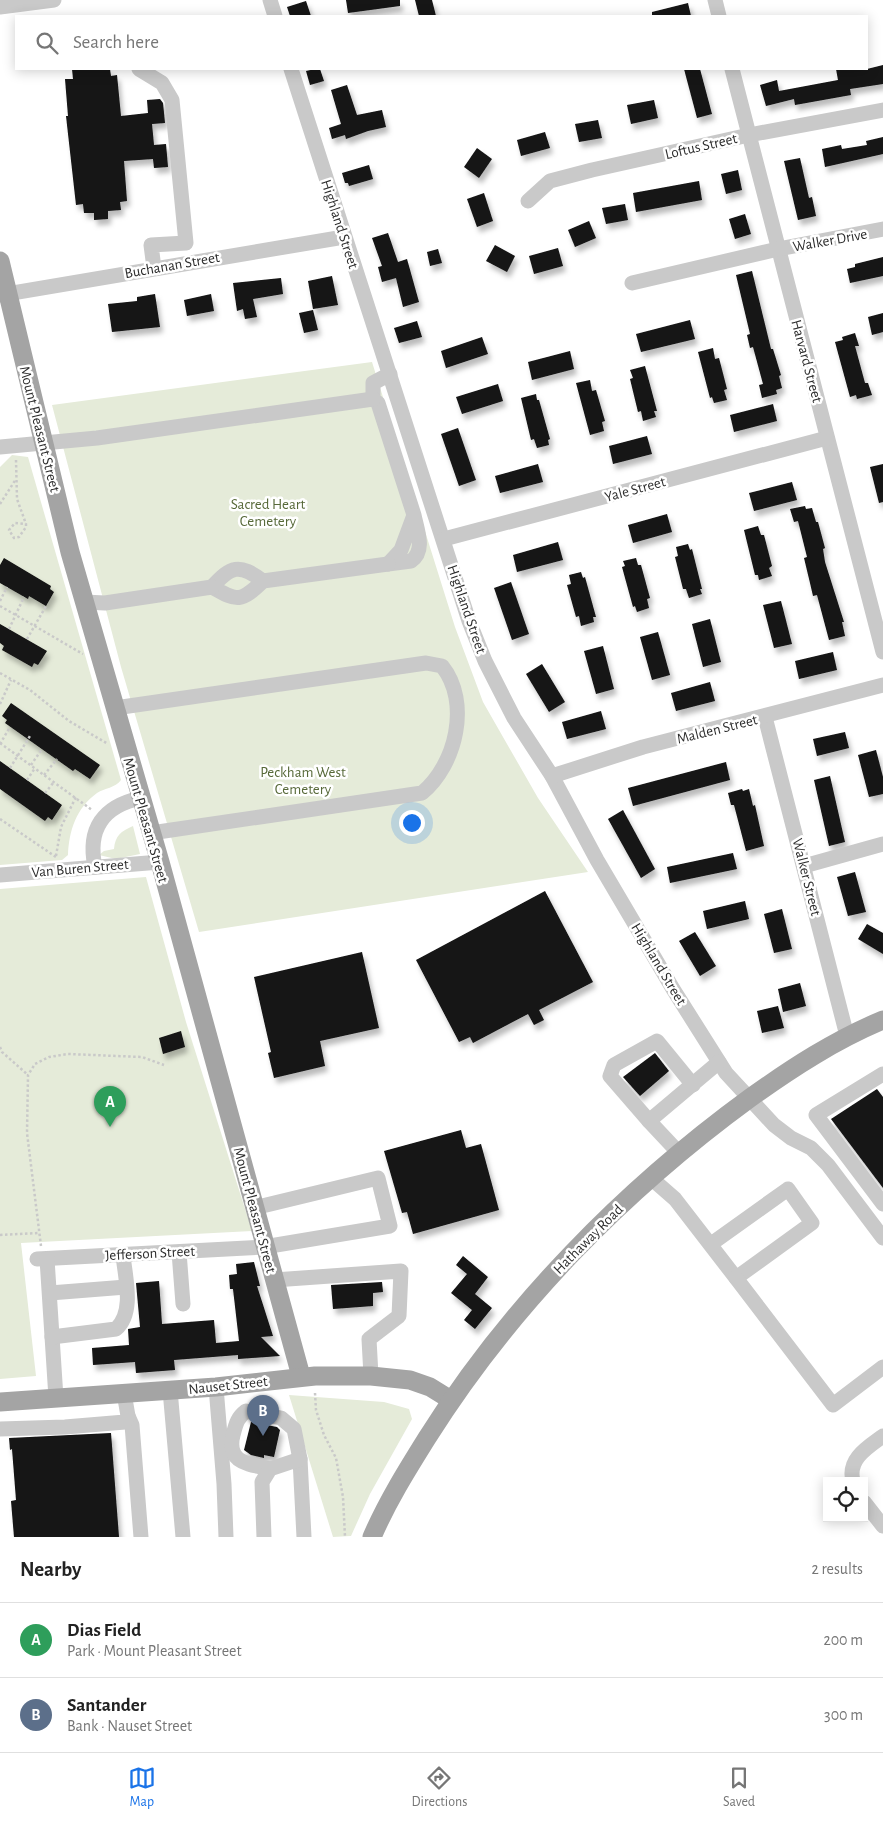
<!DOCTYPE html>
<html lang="en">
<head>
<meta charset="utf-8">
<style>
  :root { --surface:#fff; --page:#f2f2f2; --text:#222; --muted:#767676; --line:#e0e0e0; --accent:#1a73e8 }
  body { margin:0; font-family:"Alegreya Sans",sans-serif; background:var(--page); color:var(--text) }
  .controls { position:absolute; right:15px; bottom:15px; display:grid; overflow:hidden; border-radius:0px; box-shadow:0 2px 12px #0003 }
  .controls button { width:45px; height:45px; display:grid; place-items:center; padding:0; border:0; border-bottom:1px solid var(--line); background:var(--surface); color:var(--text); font:25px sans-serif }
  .you { position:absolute; left:411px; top:822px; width:18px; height:18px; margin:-12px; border:4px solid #fff; border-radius:50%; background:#1a73e8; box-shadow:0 0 0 8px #1a73e833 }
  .badge { display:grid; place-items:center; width:32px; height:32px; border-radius:50%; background:var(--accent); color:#fff; font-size:16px; font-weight:700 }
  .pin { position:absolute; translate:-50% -41px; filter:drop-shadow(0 1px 2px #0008) }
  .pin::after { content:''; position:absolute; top:26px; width:18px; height:15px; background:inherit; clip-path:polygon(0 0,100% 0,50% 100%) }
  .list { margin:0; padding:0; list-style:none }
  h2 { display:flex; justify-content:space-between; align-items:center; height:65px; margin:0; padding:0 20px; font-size:21px }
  h2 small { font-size:16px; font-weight:400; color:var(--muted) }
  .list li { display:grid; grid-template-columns:32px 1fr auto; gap:15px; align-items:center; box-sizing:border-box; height:75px; padding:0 20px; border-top:1px solid var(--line) }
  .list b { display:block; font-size:19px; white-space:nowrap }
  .list p { margin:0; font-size:16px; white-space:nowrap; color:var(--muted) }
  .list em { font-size:16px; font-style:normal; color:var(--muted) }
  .icon { flex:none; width:28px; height:28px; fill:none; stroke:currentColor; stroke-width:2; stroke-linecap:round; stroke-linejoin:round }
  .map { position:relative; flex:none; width:883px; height:1537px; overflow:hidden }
  .search { position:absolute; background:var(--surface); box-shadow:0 2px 12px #0003; left:15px; right:15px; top:15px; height:55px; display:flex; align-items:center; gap:12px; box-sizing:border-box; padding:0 18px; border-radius:0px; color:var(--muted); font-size:19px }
  .sheet { height:215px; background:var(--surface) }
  nav { display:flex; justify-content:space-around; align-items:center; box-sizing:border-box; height:70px; border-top:1px solid var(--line); background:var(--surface); font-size:14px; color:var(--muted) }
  nav a { display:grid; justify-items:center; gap:2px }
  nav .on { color:var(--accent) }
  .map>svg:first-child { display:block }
  .green { fill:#e5ebd9 }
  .building { fill:#131313; filter:url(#shadow) }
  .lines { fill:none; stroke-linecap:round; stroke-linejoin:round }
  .path { stroke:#c9c9c9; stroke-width:2.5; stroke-dasharray:2.5 2.5; stroke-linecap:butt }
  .minor { stroke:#c9c9c9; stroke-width:15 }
  .major { stroke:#a4a4a4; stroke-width:19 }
  .labels { text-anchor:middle; stroke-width:5; stroke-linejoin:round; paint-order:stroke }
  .street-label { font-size:15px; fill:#2c2c2c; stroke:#fff }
  .park-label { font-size:15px; fill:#576939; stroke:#fff }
</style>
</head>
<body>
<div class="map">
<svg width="883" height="1537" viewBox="0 0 883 1537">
  <defs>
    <filter id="shadow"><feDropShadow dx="3" dy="5.5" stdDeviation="2.5" flood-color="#0004"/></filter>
  </defs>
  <rect width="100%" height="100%" fill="#fff"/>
  <g class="green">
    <path d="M372 362 455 627 483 702 538 798 588 872 199 932 121 667 52 405Z"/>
    <path d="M12 455 28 457 121 780C115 788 105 788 97 793 76 808 69 831 68 855L62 860 0 865V467Z"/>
    <path d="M133 826 140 854 116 859 99 855 104 851 114 849C115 836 121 831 133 826Z"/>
    <path d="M146 877 186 1022 252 1231 21 1243 36 1376 0 1379V889Z"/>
    <path d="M289 1395 384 1402 409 1409 412 1419 370 1494 351 1536 333 1537Z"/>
  </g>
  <g class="building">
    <path d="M346 0H400V6L348 13Z"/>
    <path d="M415 0H432L436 16H419Z"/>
    <path d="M306 1 311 16H290L287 7Z"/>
    <path d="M688 3 691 16H652V12Z"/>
    <path d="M883 65V84L850 89 851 95 795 105 794 99 766 106 760 85 777 80 779 91 838 80 836 69H867Z"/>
    <path d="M72 69H110L111 76 117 75 121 116 148 113 147 100 160 99 163 103 165 123 152 124 154 145 166 144 168 167 154 168 153 159 124 161 127 201 120 202 121 210 108 211V219L94 220V213H84L83 204 76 205 66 116H68L65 79H73Z"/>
    <path d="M315 69H320L324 81 310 85 306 71Z"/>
    <path d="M684 69H700L712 114 697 118Z"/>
    <path d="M347 85 357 115 382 110 386 127 368 131 346 139 345 135 332 139 329 128 341 124 331 90Z"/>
    <path d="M654 100 658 118 631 124 627 105Z"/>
    <path d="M598 120 602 138 579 142 575 124Z"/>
    <path d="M545 132 550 148 521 156 517 140Z"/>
    <path d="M883 137V154L825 167 822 149 841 145 842 149 867 145 866 141Z"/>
    <path d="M477 148 492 159 479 178 464 167Z"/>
    <path d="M800 158 809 198 812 197 816 216 798 220 784 161Z"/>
    <path d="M369 165 373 179 349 186 348 183H345L342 173Z"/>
    <path d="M738 170 742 190 726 194 721 174Z"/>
    <path d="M699 181 702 200 636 212 633 193Z"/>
    <path d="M484 193 493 221 477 227 467 199Z"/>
    <path d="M625 204 628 220 606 224 602 208Z"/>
    <path d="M745 214 751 234 735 239 729 219Z"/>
    <path d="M589 221 596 238 575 247 568 230Z"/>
    <path d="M388 233 398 262 407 259 419 302 403 307 396 278 382 282 378 267 382 266 372 238Z"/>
    <path d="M495 245 515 256 507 272 486 261Z"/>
    <path d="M558 248 563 266 534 274 529 256Z"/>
    <path d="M438 249 442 263 430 266 427 252Z"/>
    <path d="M883 257V276L850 283 847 269 855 267V264Z"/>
    <path d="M752 271 771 349H773L781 375 779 376 782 388 776 390 777 394 762 398 759 385 763 384 753 347 750 348 747 335 750 334 736 275Z"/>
    <path d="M332 276 338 305 313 309 308 281Z"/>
    <path d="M281 278 283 294 253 299 257 317 245 319 243 309 237 311 233 283Z"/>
    <path d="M155 294 160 327 112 332 108 304 137 301V297Z"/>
    <path d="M211 294 214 311 187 316 184 300Z"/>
    <path d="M313 310 318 330 304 333 299 313Z"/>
    <path d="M883 313V332L872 335 868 317Z"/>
    <path d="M690 320 695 339 641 352 636 334Z"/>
    <path d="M417 321 422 337 399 343 394 328Z"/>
    <path d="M855 333 859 346H855L865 383H868L872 395 857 399 856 395 850 397 835 342 843 340 842 337Z"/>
    <path d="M482 337 488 354 446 368 441 351Z"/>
    <path d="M713 348 715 359 719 358 727 389 724 390 727 400 714 403 712 397 710 398 698 352Z"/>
    <path d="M570 351 574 369 532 380 528 362Z"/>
    <path d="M645 366 657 411H654L656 417 643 421 641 411 638 412 630 379 633 378 630 370Z"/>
    <path d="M590 380 592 391 596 390 605 421 602 422 604 431 590 435 576 383Z"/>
    <path d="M498 384 503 401 462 414 456 397Z"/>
    <path d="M536 394 537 400H539L550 439 548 440 549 445 537 448 534 439 531 440 521 398Z"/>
    <path d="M773 404 777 421 734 432 730 415Z"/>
    <path d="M458 428 476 480 459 486 441 434Z"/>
    <path d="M647 436 652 454 613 464 609 446Z"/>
    <path d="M538 464 543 482 500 493 495 476Z"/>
    <path d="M883 464V502L879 503 870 467Z"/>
    <path d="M792 482 797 500 754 511 749 493Z"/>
    <path d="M805 506 806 509 812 508 816 522H818L825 548 823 549 825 562 844 622H842L845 636 829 640 817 595 813 596 810 583 804 558 807 557 798 521 794 522 790 509Z"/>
    <path d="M667 514 672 532 633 543 628 525Z"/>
    <path d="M758 526 761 535H764L772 566 769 568 772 576 759 580 758 575H755L744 530Z"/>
    <path d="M558 542 563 560 517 572 513 555Z"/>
    <path d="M688 544 690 550 692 549 702 589H700L702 594 689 598 686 589H683L675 557 678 556 676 547Z"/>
    <path d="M4 558 51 586 50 589 54 592 46 606 29 596 28 599 0 583V565Z"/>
    <path d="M636 558 638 565H641L650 598 647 599 649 608 637 612 635 606 633 607 622 567 625 566 623 561Z"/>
    <path d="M581 572 583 578 585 577 596 617H593L594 622 581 626 579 616 576 617 567 585 571 584 569 575Z"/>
    <path d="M511 582 529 634 512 640 494 588Z"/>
    <path d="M781 601 792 644 774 648 763 605Z"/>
    <path d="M710 619 721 662 703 667 692 624Z"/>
    <path d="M0 624 47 651 38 665 34 663 32 667 2 650 4 646 0 643Z"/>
    <path d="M658 632 670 675 652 680 640 637Z"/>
    <path d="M603 646 614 689 596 694 584 651Z"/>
    <path d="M833 652 837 670 799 679 795 661Z"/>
    <path d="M542 664 565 702 549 712 526 674Z"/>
    <path d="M710 682 715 701 676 711 671 693Z"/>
    <path d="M11 703 100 765 90 779 75 769 73 771 5 723 7 720 2 716Z"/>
    <path d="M601 711 606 729 567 739 562 722Z"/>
    <path d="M845 732 849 748 817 756 813 739Z"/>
    <path d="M876 750 883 777V794L869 797 858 755Z"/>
    <path d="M0 761 62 805 52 820 48 817 45 821 0 789Z"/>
    <path d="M726 762 730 780 633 806 628 788Z"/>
    <path d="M830 776 845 842 829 846 814 780Z"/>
    <path d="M742 789 743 791 749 789 753 806 755 805 764 846 746 851 734 805H731L728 793Z"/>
    <path d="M623 810 655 869 641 878 608 819Z"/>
    <path d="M733 853 737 869 670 883 667 867Z"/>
    <path d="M855 872 866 912 848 916 837 877Z"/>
    <path d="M545 891 593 982 539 1010 544 1020 534 1025 528 1014 473 1043 470 1037 459 1042 416 960Z"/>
    <path d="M745 901 749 919 707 929 703 911Z"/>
    <path d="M782 909 792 949 774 953 764 914Z"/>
    <path d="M867 924 883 933V954L858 939Z"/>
    <path d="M695 932 716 966 700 976 679 941Z"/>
    <path d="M362 952 379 1028 320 1041 325 1066 274 1078 268 1053 271 1052 254 977Z"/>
    <path d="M800 983 806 1006 783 1012 778 989Z"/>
    <path d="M778 1006 784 1028 762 1033 757 1011Z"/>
    <path d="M181 1031 185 1047 163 1054 159 1038Z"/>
    <path d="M655 1053 669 1071 640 1096 623 1077Z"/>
    <path d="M877 1089 883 1097V1188L831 1119Z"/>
    <path d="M461 1130 466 1148 481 1144 499 1210 413 1234 407 1212 402 1213 384 1151Z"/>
    <path d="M463 1256 488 1277 475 1294 492 1308 475 1329 464 1320 472 1310 451 1293 467 1274 456 1265Z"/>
    <path d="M254 1262 260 1286H257L273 1336 261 1337 280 1356 238 1359V1355L174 1360 175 1370 136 1373 135 1362 93 1365 92 1348 129 1345 128 1329 140 1327 136 1283 159 1281 162 1324 214 1320 216 1343 239 1341 233 1289H230L229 1275 237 1274 236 1264Z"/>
    <path d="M382 1282 383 1292 373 1293V1306L333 1309 331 1285Z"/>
    <path d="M251 1422 277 1427 280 1430 274 1457 264 1455V1458L251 1455 244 1450Z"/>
    <path d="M111 1433 119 1537H14L11 1501 16 1500 12 1449 10 1450 9 1438Z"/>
  </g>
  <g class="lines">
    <g class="path">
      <path d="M16 460 17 499 26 524V527L19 537 14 538 9 530 15 523 26 524"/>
      <path d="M0 504 16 479"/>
      <path d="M0 601 7 587"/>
      <path d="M0 606 83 654"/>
      <path d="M9 629 24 597"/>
      <path d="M27 639 46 606"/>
      <path d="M0 673 30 690 69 721 108 744"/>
      <path d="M0 704 11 680"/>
      <path d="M0 743 92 810"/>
      <path d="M0 744 10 727"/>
      <path d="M31 765 42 749"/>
      <path d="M10 768 30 736"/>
      <path d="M44 775 57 759"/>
      <path d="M27 780 35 768"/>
      <path d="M45 793 54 782"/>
      <path d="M0 819 56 857"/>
      <path d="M56 856 61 827 76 797"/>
      <path d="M0 1047 2 1052 28 1075"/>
      <path d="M0 1235 38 1233"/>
      <path d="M41 1246 27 1133 28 1075 35 1064 49 1057 68 1054 142 1057 164 1065"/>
      <path d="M315 1393 316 1410 324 1435 336 1458 343 1497 345 1537"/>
    </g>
    <g class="minor">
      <path d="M270 0 275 16"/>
      <path d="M715 0 719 16"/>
      <path d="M0 7 54 0"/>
      <path d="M139 69 162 83 172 100 186 243 151 245 154 268"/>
      <path d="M291 69 469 621 485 661 514 718 552 776 597 860 673 989 726 1073 774 1125 791 1138 811 1148 828 1165 883 1238"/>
      <path d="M732 69 883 652"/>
      <path d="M528 201 550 181 592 170 749 135 883 110"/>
      <path d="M632 283 778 249 883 229"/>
      <path d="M0 295 344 237"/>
      <path d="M390 374 373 383V399L378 403 414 515 401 550 388 564 411 561C426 551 417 530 414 515"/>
      <path d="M0 447 97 438 373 399"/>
      <path d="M444 539 827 438"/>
      <path d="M263 581C241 602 238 602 212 587 231 566 239 563 263 581L388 564"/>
      <path d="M84 602 105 603 212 587"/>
      <path d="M115 708 426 663 442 666C471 702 456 765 422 793L151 833"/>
      <path d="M765 717 847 1036"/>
      <path d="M552 776 643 747 883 685"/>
      <path d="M804 866 883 844"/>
      <path d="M95 867C87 829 103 806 141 798"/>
      <path d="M0 875 160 862"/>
      <path d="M883 1074 816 1115 883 1204"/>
      <path d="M649 1121 610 1076 614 1065 657 1041 693 1085"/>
      <path d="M679 1153 649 1121 719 1062"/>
      <path d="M651 1178 675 1199 736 1278 812 1223 788 1189 711 1244"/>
      <path d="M179 1252 183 1304"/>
      <path d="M37 1259 264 1247 390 1226 378 1178 254 1208"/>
      <path d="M47 1259 56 1398"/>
      <path d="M736 1278 833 1405 883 1367"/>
      <path d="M274 1280 401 1271 399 1316 369 1339 371 1376"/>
      <path d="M50 1293 126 1287"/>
      <path d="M52 1337 116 1329C135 1312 125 1277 123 1255"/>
      <path d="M216 1387 224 1484 226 1537"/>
      <path d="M170 1390 183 1537"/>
      <path d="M128 1416 132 1425 141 1537"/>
      <path d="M0 1429 65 1427 125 1422 128 1416 124 1393"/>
      <path d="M270 1469C250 1464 226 1464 233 1435 236 1424 237 1418 246 1411L281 1418 294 1429 300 1459 304 1537"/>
      <path d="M853 1481C847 1459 868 1447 883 1436"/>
      <path d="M864 1502 883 1526"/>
      <path d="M264 1537 262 1482 270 1469 300 1459"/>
    </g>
    <g class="major">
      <path d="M0 261 70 552 160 862 301 1376"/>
      <path d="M0 1402 216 1387 315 1376H371L410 1380 430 1387 451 1400"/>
      <path d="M372 1537C387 1502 407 1470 427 1438 510 1306 624 1190 750 1098 792 1068 835 1040 883 1020"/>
    </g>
  </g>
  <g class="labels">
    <g class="street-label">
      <text transform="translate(701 146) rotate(-13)" y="5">Loftus Street</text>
      <text transform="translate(340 224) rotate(72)" y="5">Highland Street</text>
      <text transform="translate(830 240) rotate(-10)" y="5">Walker Drive</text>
      <text transform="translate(172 265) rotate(-10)" y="5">Buchanan Street</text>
      <text transform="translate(807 361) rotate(75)" y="5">Harvard Street</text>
      <text transform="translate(40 429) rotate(76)" y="5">Mount Pleasant Street</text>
      <text transform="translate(635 489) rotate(-15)" y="5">Yale Street</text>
      <text transform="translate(467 609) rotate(71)" y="5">Highland Street</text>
      <text transform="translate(717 729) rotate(-14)" y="5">Malden Street</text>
      <text transform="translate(146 820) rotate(74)" y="5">Mount Pleasant Street</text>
      <text transform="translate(80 868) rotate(-5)" y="5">Van Buren Street</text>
      <text transform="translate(807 877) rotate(76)" y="5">Walker Street</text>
      <text transform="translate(659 964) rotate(59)" y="5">Highland Street</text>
      <text transform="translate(255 1210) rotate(75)" y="5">Mount Pleasant Street</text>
      <text transform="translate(588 1239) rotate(-45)" y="5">Hathaway Road</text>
      <text transform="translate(150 1253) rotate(-3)" y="5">Jefferson Street</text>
      <text transform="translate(228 1385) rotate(-6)" y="5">Nauset Street</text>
    </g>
    <g class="park-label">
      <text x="268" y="509">Sacred Heart<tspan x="268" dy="17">Cemetery</tspan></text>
      <text x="303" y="777">Peckham West<tspan x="303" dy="17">Cemetery</tspan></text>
    </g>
  </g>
</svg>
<div class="controls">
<button><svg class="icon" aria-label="locate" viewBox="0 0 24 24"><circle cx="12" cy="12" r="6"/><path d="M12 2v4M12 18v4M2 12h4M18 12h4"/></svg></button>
</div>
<div class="you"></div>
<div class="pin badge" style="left:110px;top:1127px;background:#2e9e5b">A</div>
<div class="pin badge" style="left:263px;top:1436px;background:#5c6f8a">B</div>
<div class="search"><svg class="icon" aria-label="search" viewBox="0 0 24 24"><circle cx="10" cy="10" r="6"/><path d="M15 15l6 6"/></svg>Search here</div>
</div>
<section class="sheet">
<h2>Nearby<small>2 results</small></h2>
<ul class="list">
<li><span class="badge" style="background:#2e9e5b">A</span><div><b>Dias Field</b><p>Park · Mount Pleasant Street</p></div><em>200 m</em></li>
<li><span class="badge" style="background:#5c6f8a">B</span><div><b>Santander</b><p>Bank · Nauset Street</p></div><em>300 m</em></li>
</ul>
</section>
<nav>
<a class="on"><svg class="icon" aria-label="map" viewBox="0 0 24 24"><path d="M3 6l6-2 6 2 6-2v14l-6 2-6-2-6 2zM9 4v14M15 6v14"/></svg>Map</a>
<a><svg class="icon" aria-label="directions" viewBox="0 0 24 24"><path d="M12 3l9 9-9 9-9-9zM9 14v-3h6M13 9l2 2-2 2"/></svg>Directions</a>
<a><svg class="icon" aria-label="saved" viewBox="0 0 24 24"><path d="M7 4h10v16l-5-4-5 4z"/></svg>Saved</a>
</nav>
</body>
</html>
